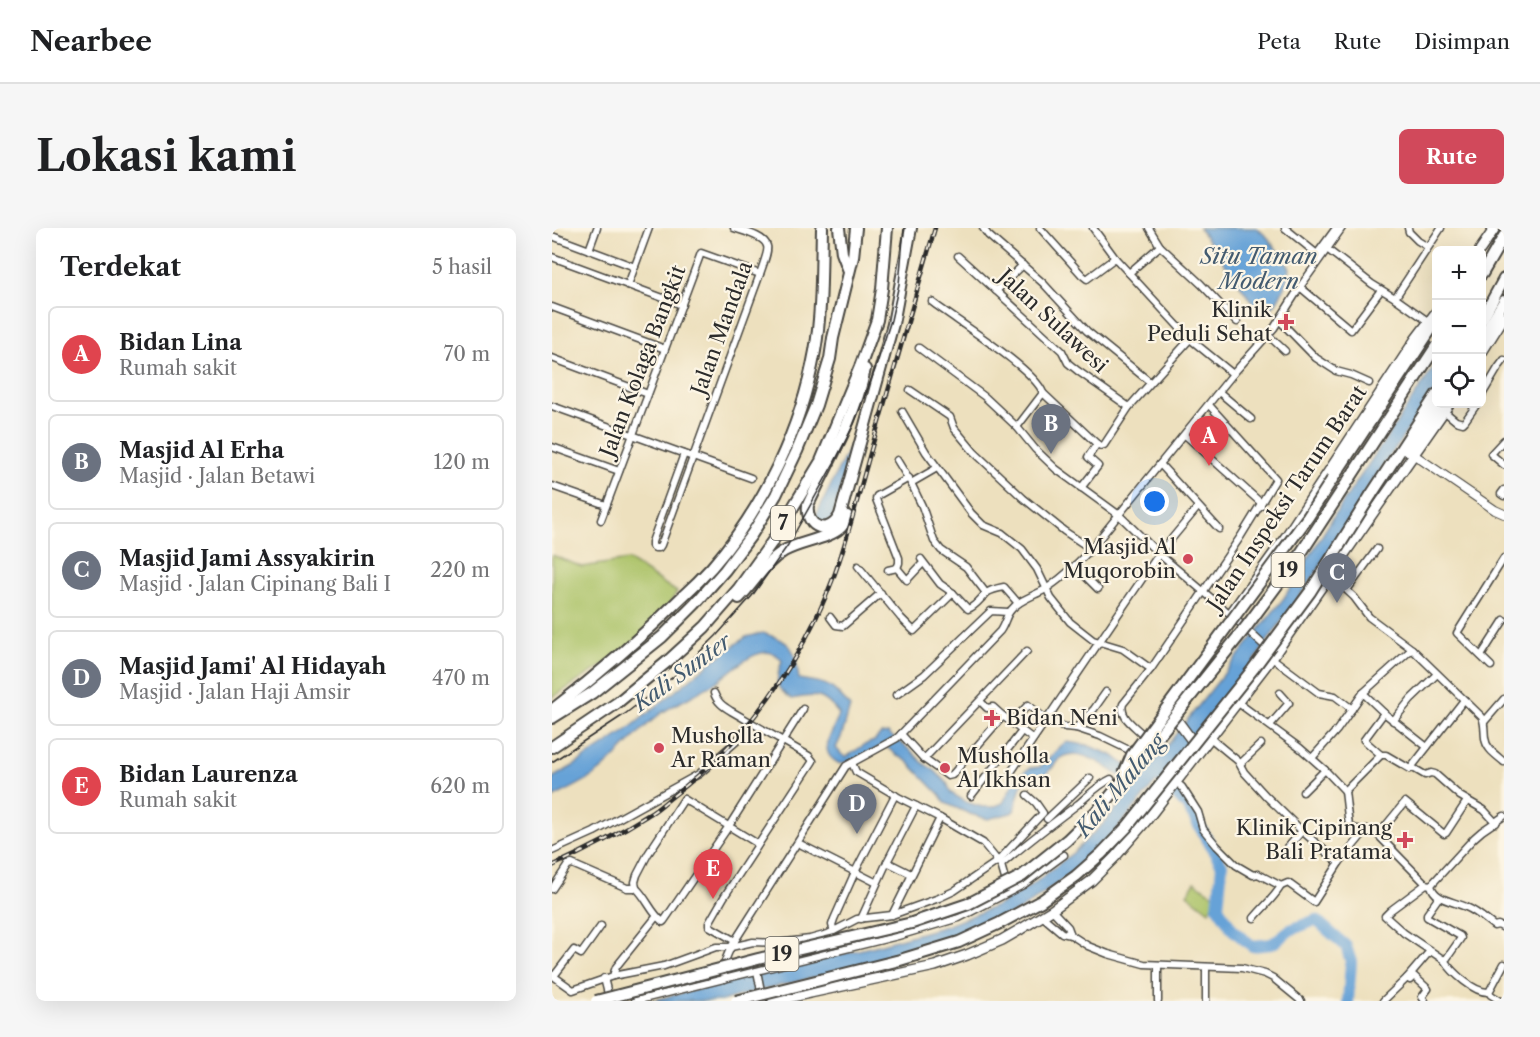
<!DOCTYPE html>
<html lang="id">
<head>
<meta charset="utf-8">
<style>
  :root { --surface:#fff; --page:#f6f6f6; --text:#202124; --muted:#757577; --line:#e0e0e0; --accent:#d1495b }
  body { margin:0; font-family:"Libre Caslon Text",serif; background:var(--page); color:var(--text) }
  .controls { position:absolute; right:18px; top:18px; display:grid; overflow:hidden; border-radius:9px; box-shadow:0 6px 24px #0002 }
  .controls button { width:54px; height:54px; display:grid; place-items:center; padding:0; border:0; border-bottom:2px solid var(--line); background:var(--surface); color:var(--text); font:30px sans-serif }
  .you { position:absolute; left:603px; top:274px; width:21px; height:21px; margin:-15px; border:4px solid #fff; border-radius:50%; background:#1a73e8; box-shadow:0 0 0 9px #1a73e833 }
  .badge { display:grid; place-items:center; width:39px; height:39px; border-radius:50%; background:var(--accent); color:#fff; font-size:20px; font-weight:700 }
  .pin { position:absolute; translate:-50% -50px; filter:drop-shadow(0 2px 3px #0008) }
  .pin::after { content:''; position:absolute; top:32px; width:21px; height:18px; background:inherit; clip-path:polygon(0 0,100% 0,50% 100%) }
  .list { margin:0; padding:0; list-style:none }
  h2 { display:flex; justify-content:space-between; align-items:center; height:78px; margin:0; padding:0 24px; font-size:26px }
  h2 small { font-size:20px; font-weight:400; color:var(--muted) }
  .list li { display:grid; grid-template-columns:39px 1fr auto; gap:18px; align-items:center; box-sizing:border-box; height:96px; margin:0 12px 12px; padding:0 12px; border:2px solid var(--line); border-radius:9px }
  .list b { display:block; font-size:22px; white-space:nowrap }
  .list p { margin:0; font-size:20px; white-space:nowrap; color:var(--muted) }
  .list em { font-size:20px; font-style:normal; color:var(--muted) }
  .icon { flex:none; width:33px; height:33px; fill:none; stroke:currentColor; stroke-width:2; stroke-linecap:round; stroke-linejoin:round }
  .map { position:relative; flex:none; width:952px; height:773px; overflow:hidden; border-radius:9px }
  header { display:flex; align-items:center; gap:36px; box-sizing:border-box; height:84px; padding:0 30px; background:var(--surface); border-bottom:2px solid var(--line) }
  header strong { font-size:28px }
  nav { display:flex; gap:33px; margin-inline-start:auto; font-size:21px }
  .intro { display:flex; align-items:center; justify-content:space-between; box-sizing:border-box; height:144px; padding:0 36px }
  h1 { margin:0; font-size:42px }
  .button { padding:15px 27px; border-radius:9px; background:var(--accent); color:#fff; font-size:21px; font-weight:700 }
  main { display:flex; gap:36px; padding:0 36px }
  aside { flex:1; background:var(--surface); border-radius:9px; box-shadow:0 6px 24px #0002 }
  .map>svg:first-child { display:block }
  .green { fill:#abc267; stroke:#6b7649; stroke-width:1.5 }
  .water { fill:#66a2d7; stroke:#486681; stroke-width:1.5 }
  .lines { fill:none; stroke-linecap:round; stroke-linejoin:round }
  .river { stroke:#66a2d7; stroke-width:12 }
  .minor-casing { stroke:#484641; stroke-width:9 }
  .tertiary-casing { stroke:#484641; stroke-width:10 }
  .primary-casing { stroke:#484641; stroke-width:12 }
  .motorway-casing { stroke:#484641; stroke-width:14 }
  .minor { stroke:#fff; stroke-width:6 }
  .tertiary { stroke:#fff; stroke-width:8 }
  .primary { stroke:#fff; stroke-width:9 }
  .motorway { stroke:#fff; stroke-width:10 }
  .tram { stroke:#2b2b2b; stroke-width:1.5 }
  .rail-casing { stroke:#2b2b2b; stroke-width:4.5 }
  .rail { stroke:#fcf5e5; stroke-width:2; stroke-dasharray:7; stroke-linecap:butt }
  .motorway-bridge-casing { stroke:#484641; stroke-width:14; stroke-linecap:butt }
  .motorway-bridge { stroke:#fff; stroke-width:10 }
  .poi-dot { fill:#d1495b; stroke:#fcf5e5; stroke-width:2 }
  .labels { text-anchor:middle; stroke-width:4.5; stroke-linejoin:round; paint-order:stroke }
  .shield { fill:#fcf5e5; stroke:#6a6863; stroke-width:1.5 }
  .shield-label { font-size:20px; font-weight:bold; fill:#2b2b2b }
  .poi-label { font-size:21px; fill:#2b2b2b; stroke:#fcf5e5; text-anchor:end }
  .street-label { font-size:21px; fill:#2b2b2b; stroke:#fcf5e5 }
  .water-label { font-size:22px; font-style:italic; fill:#435b70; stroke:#fcf5e5 }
</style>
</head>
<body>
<header>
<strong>Nearbee</strong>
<nav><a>Peta</a><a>Rute</a><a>Disimpan</a></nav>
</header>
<div class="intro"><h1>Lokasi kami</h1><a class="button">Rute</a></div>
<main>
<aside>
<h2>Terdekat<small>5 hasil</small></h2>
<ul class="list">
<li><span class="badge" style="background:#e0444e">A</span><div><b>Bidan Lina</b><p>Rumah sakit</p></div><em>70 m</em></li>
<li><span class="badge" style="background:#6b7280">B</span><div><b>Masjid Al Erha</b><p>Masjid · Jalan Betawi</p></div><em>120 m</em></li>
<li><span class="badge" style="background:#6b7280">C</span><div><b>Masjid Jami Assyakirin</b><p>Masjid · Jalan Cipinang Bali I</p></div><em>220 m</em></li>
<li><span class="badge" style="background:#6b7280">D</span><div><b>Masjid Jami' Al Hidayah</b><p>Masjid · Jalan Haji Amsir</p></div><em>470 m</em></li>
<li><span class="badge" style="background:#e0444e">E</span><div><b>Bidan Laurenza</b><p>Rumah sakit</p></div><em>620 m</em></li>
</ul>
</aside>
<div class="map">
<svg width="952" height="773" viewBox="0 0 952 773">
  <rect width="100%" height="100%" fill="#fcf5e5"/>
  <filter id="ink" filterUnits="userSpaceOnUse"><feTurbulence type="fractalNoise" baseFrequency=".0167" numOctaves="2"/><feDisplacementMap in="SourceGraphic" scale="12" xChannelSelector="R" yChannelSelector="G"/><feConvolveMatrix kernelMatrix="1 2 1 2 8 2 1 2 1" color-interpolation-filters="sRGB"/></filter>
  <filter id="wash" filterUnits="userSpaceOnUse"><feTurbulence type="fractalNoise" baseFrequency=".008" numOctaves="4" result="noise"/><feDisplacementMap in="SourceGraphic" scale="24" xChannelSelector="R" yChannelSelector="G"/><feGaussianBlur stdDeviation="1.35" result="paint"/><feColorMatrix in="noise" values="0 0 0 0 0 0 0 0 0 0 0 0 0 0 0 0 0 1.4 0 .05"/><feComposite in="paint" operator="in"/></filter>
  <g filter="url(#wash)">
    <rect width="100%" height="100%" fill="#ede0be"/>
    <g class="green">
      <path d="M0 327 30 339 76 332 125 364 98 407 0 470Z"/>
      <path d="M643 654 666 670 657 683 635 666Z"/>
    </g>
    <g class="water">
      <path d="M647 0H705L716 10 738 40C737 48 734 55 731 62 723 80 717 88 700 74Z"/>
      <path d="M884 136V161L816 260 784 317 714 415 695 445 564 602 528 639 468 682 399 713 339 731 201 764 169 773H98L323 718 394 698 447 677 479 658 522 624 551 596 575 568 732 370 785 283Z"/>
      <path d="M303 207 280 292 268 296 263 290Z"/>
      <path d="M211 405C242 415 242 419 247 451 255 453 264 453 272 456 282 459 291 471 298 479L290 507 284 520 290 527 294 529 312 517 322 513 329 506 336 505 359 523 371 535 383 543 395 555 399 565 414 574 430 579H441L451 575 463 552 469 546 478 540 488 539 510 517 515 514 535 517 562 528 586 547 579 557C563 545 533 519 512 528 503 531 501 543 492 547 487 549 480 548 474 551L469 558 462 583 459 585 436 591 418 586 393 575 388 567 355 533 343 526 332 517 305 531 288 536C262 523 282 506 287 486 271 465 263 466 240 471 222 459 223 454 230 433 213 408 179 444 164 454 146 466 126 474 108 486 86 503 69 525 48 543 34 554 16 562 0 570V550L21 538 75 502 162 432 194 409Z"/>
    </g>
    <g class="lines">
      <path class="river" d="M604 545 636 579 670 637 666 679 681 702 700 718 720 716 738 702 764 692 794 718 799 734 796 773"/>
    </g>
  </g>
  <g filter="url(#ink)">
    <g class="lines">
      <defs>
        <g id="minor">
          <path d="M431 0 436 7 491 55 535 103 598 154"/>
          <path d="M488 0 530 47 535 51 563 30"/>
          <path d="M541 0 563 30 638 111 681 146"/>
          <path d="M597 0 608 18"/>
          <path d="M733 0 765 26 784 0"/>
          <path d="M856 0 857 4 866 13 876 19"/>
          <path d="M0 8 83 39"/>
          <path d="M775 21 820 56 843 70 877 94"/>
          <path d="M37 22 45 0"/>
          <path d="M406 28 510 123 516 135 526 143 577 179"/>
          <path d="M0 29 130 77"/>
          <path d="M577 45 608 18 649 56 685 94"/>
          <path d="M76 57 97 0"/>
          <path d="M748 59 799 102 829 62"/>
          <path d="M444 63 471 37"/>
          <path d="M843 70 889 0"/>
          <path d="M380 74C403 92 483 141 491 165L545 216"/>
          <path d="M0 79 113 121"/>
          <path d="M727 92 764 130 784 143 799 147 817 155"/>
          <path d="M716 107 733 123"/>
          <path d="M367 120 433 169 465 199 483 221 504 241 567 287 607 326 678 386 718 423"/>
          <path d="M0 130 96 166"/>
          <path d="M358 162 398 189 402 200 422 224 471 270 512 303 539 321"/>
          <path d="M667 164 699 191"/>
          <path d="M930 167 946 140 952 132"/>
          <path d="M0 178 199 250"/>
          <path d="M350 183 374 224 419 285 431 297 450 305 470 321 485 341 499 370 518 394 541 412 571 421 599 441"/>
          <path d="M892 183 904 193 911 195 913 193 925 176"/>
          <path d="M465 199 491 165"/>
          <path d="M633 207 708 274 709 278"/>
          <path d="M952 212 939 226 952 237"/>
          <path d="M545 216 549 218 552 217 577 179 638 111"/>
          <path d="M0 219 67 243"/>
          <path d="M132 226 100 314V318L103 320H107L109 317 208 46C210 39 217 23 215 18 213 8 190 3 182 0"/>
          <path d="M345 232 359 255 370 278 382 313 389 322 414 339 434 365"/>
          <path d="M608 236 667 301"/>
          <path d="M359 255 385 240"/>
          <path d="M0 258 54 277"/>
          <path d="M529 260 546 238 536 229 545 216"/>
          <path d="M952 262 949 266 952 268"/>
          <path d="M49 292 149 25 208 46"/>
          <path d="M369 331 388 356 401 365 416 381C425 378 429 369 436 364 441 361 447 360 452 359L466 375"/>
          <path d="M306 338 349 390 362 403 401 365"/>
          <path d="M523 338 546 361"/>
          <path d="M345 340 347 335V330L324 271 325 268 357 250"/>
          <path d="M336 342 345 340 355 352 371 335"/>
          <path d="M778 347 802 369 817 389 860 421 930 489C933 496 932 502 933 510 934 521 944 527 952 534"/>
          <path d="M795 362 825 321"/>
          <path d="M278 389 284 397 291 398 329 365"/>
          <path d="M929 428 952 392"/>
          <path d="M720 430 767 465 783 468 800 481"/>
          <path d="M939 438 905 405 952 330"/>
          <path d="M162 465C165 474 171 478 179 483L257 528 261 533 172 669 157 695V698L183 713"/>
          <path d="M811 465 832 485 875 519"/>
          <path d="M344 467 372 447 439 383 456 384"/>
          <path d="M428 473 435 480 441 479 451 488"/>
          <path d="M685 474 748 520 773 542 793 563 797 598C807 604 815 599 826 607L874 656 879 657"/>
          <path d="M832 485 812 512 829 527H834L858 541 912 472"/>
          <path d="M841 493 859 471 885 446"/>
          <path d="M932 494 952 471"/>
          <path d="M459 495 476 477 495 492 513 499 524 500 548 508 579 523 581 520"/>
          <path d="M718 497 737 475 728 465"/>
          <path d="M524 500 542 481 554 464"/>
          <path d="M349 506 372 531 396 548 400 547 451 488 481 511"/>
          <path d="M591 507C583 498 567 489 571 476L599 441 689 308 724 251 657 177"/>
          <path d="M657 509 686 533 692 544 714 568 750 603 787 635"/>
          <path d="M760 530 785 502 811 465 860 421"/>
          <path d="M372 531 475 423"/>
          <path d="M300 535 304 544 348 570 388 590 431 615 449 637 455 658"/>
          <path d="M688 536 709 516"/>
          <path d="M861 540 873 547 879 545 883 546 908 568 932 582 944 595"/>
          <path d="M459 544 607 326 646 279"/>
          <path d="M624 554 630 559 646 584 651 601 665 618 684 637 701 647 706 646 729 658C722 670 711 679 702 690"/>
          <path d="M793 563 829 527"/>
          <path d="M751 564 773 542"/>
          <path d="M419 568 470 503"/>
          <path d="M495 591 538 550"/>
          <path d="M826 607 853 574 892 606 894 605 915 573"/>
          <path d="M246 615 325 655"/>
          <path d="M0 623 42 604 147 546 187 511 199 495"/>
          <path d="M731 625 750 603"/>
          <path d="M335 634 359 646"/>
          <path d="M449 637C474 615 500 596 526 576 537 567 546 557 559 551"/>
          <path d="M874 656 839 682 833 688 852 705 892 732 895 730 909 710 908 708 875 689V686L887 669"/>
          <path d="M879 657 922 610 930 603 952 588"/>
          <path d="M879 657C882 672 901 673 914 679 924 683 933 691 942 698L946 697 952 700"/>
          <path d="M729 658 736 655 762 674 787 635 815 601"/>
          <path d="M84 660 83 654 85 647 96 626 132 571 206 616"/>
          <path d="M0 661 16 637 20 636 75 660H84C95 670 99 685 111 694L112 693 177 598 251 481"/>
          <path d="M500 682 516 699 519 707"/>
          <path d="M340 687 388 590"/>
          <path d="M490 688 510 705 519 707 536 718 556 726 592 736 690 740 713 746 721 750 749 773"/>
          <path d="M309 691 335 634 364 578"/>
          <path d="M282 703 280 697 282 691 303 644 343 567"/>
          <path d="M892 732C900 744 922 765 937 764"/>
          <path d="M606 737V773"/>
          <path d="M654 739V773"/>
          <path d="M205 743 211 773"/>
          <path d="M0 747 21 762 61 748 64 739 104 689"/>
          <path d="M2 748 22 722 29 726 49 698"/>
          <path d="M61 748 112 738 164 719H179L201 714 225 715 258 711 276 706 305 691 340 687 387 670 402 663 446 633 491 585 484 575 475 567"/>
          <path d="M52 750 57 770"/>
          <path d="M173 751C169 739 174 730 179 719L294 538 345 510 448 403C453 396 454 387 459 382 467 372 481 368 492 362 510 351 525 336 539 321L681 146 722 100 748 59 790 0"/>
          <path d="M83 773 346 708 407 690 471 657 512 627"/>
          <path d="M831 773 855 750"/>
          <path d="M873 773 870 769 876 761 862 748 858 752 855 750 878 723"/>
          <path d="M949 773 939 767 937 764 952 736"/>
        </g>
        <path id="tertiary" d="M861 226 943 282 952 286"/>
        <g id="primary">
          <path d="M928 22 943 0"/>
          <path d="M930 124 952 89"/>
          <path d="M679 385 735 307 863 112 885 83"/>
          <path d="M619 484 644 518"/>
          <path d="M221 773 383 738 415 727 450 712 469 701 500 682 539 653 563 629 594 593 722 427 897 176"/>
        </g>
        <g id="motorway">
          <path d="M287 0 290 25 297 43"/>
          <path d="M930 46 952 8"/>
          <path d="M930 91 952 51"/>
          <path d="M930 109 952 73"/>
          <path d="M313 141C302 193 278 230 256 277 253 301 278 308 288 287L341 96 359 0"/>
          <path d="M855 222 869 204 887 176"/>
          <path d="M781 250 885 92"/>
          <path d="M819 267 885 166"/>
          <path d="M187 370C202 355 213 334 232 323 247 314 276 311 288 300 292 297 293 293 295 288"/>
          <path d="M0 482C46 447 90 409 131 368 141 359 151 349 160 339 212 279 249 201 263 123 270 84 269 40 270 0"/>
          <path d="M0 490 40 465 110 409 143 376 173 342 200 306 224 267 245 223 264 177 278 131 281 110 301 29 304 0"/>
          <path d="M0 519 65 475 116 433 153 399 187 360 220 314 269 233 308 139 325 92 330 61 335 0"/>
        </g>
      </defs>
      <use href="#minor" class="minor-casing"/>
      <use href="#tertiary" class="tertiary-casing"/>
      <use href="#primary" class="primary-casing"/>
      <use href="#motorway" class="motorway-casing"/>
      <use href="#minor" class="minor"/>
      <use href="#tertiary" class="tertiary"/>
      <use href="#primary" class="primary"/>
      <use href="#motorway" class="motorway"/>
      <path class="tram" d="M0 534 73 486 126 445 164 408 200 368 236 317 282 235 302 196 323 142 339 92 347 56 352 0"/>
      <defs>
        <path id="rail" d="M0 638C33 623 66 606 96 587 105 582 113 574 121 568 194 513 250 433 282 348 297 307 307 264 319 222 340 148 361 74 383 0"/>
      </defs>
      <use href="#rail" class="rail-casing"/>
      <use href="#rail" class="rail"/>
      <defs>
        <g id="motorway-bridge">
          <path d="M572 546 580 527 756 289 781 250"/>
          <path d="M44 773 206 731 360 695 416 676 470 648 515 612 553 575 694 399 749 325 885 117"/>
          <path d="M184 773 348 732 407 714 448 695 489 673 524 648 549 626 575 599 701 441 758 364 819 267"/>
        </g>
      </defs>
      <use href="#motorway-bridge" class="motorway-bridge-casing"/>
      <use href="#motorway-bridge" class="motorway-bridge"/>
    </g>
  </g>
  <g class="poi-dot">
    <path d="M731 85h6v6h6v6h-6v6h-6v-6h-6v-6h6z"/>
    <circle cx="636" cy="331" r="6"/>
    <path d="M437 481h6v6h6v6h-6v6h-6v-6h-6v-6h6z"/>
    <circle cx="107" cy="520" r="6"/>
    <circle cx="393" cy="540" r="6"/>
    <path d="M850 603h6v6h6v6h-6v6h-6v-6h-6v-6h6z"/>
  </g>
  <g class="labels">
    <g class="shield">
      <rect x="219" y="278" width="24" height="34" rx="4.5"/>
      <rect x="719.5" y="325" width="33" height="34" rx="4.5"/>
      <rect x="213.5" y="709" width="33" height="34" rx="4.5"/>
    </g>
    <g class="shield-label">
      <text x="231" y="302">7</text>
      <text x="736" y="349">19</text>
      <text x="230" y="733">19</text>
    </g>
    <g class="poi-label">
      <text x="720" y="89">Klinik<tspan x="720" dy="24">Peduli Sehat</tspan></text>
      <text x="624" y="326">Masjid Al<tspan x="624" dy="24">Muqorobin</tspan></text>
      <text x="454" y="497" text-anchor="start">Bidan Neni</text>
      <text x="119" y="515" text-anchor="start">Musholla<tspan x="119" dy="24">Ar Raman</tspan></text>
      <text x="405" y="535" text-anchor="start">Musholla<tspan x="405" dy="24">Al Ikhsan</tspan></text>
      <text x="840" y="607">Klinik Cipinang<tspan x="840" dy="24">Bali Pratama</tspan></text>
    </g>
    <g class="street-label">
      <text transform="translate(501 93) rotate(43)" y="7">Jalan Sulawesi</text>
      <text transform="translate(170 100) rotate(-70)" y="7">Jalan Mandala</text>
      <text transform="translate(91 133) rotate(-69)" y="7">Jalan Kolaga Bangkit</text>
      <text transform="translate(735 270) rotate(-56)" y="7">Jalan Inspeksi Tarum Barat</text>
    </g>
    <g class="water-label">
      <text x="707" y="36">Situ Taman<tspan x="707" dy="25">Modern</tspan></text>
      <text transform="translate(130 444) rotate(-36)" y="8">Kali Sunter</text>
      <text transform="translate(568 557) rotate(-50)" y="8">Kali Malang</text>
    </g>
  </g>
</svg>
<div class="controls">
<button>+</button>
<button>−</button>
<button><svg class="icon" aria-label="locate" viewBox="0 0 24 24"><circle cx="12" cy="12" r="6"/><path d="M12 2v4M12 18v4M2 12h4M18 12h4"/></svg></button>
</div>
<div class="you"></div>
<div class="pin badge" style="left:657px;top:238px;background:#e0444e">A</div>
<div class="pin badge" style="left:499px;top:226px;background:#6b7280">B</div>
<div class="pin badge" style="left:785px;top:375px;background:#6b7280">C</div>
<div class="pin badge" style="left:305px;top:606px;background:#6b7280">D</div>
<div class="pin badge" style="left:161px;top:671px;background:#e0444e">E</div>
</div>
</main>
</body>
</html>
